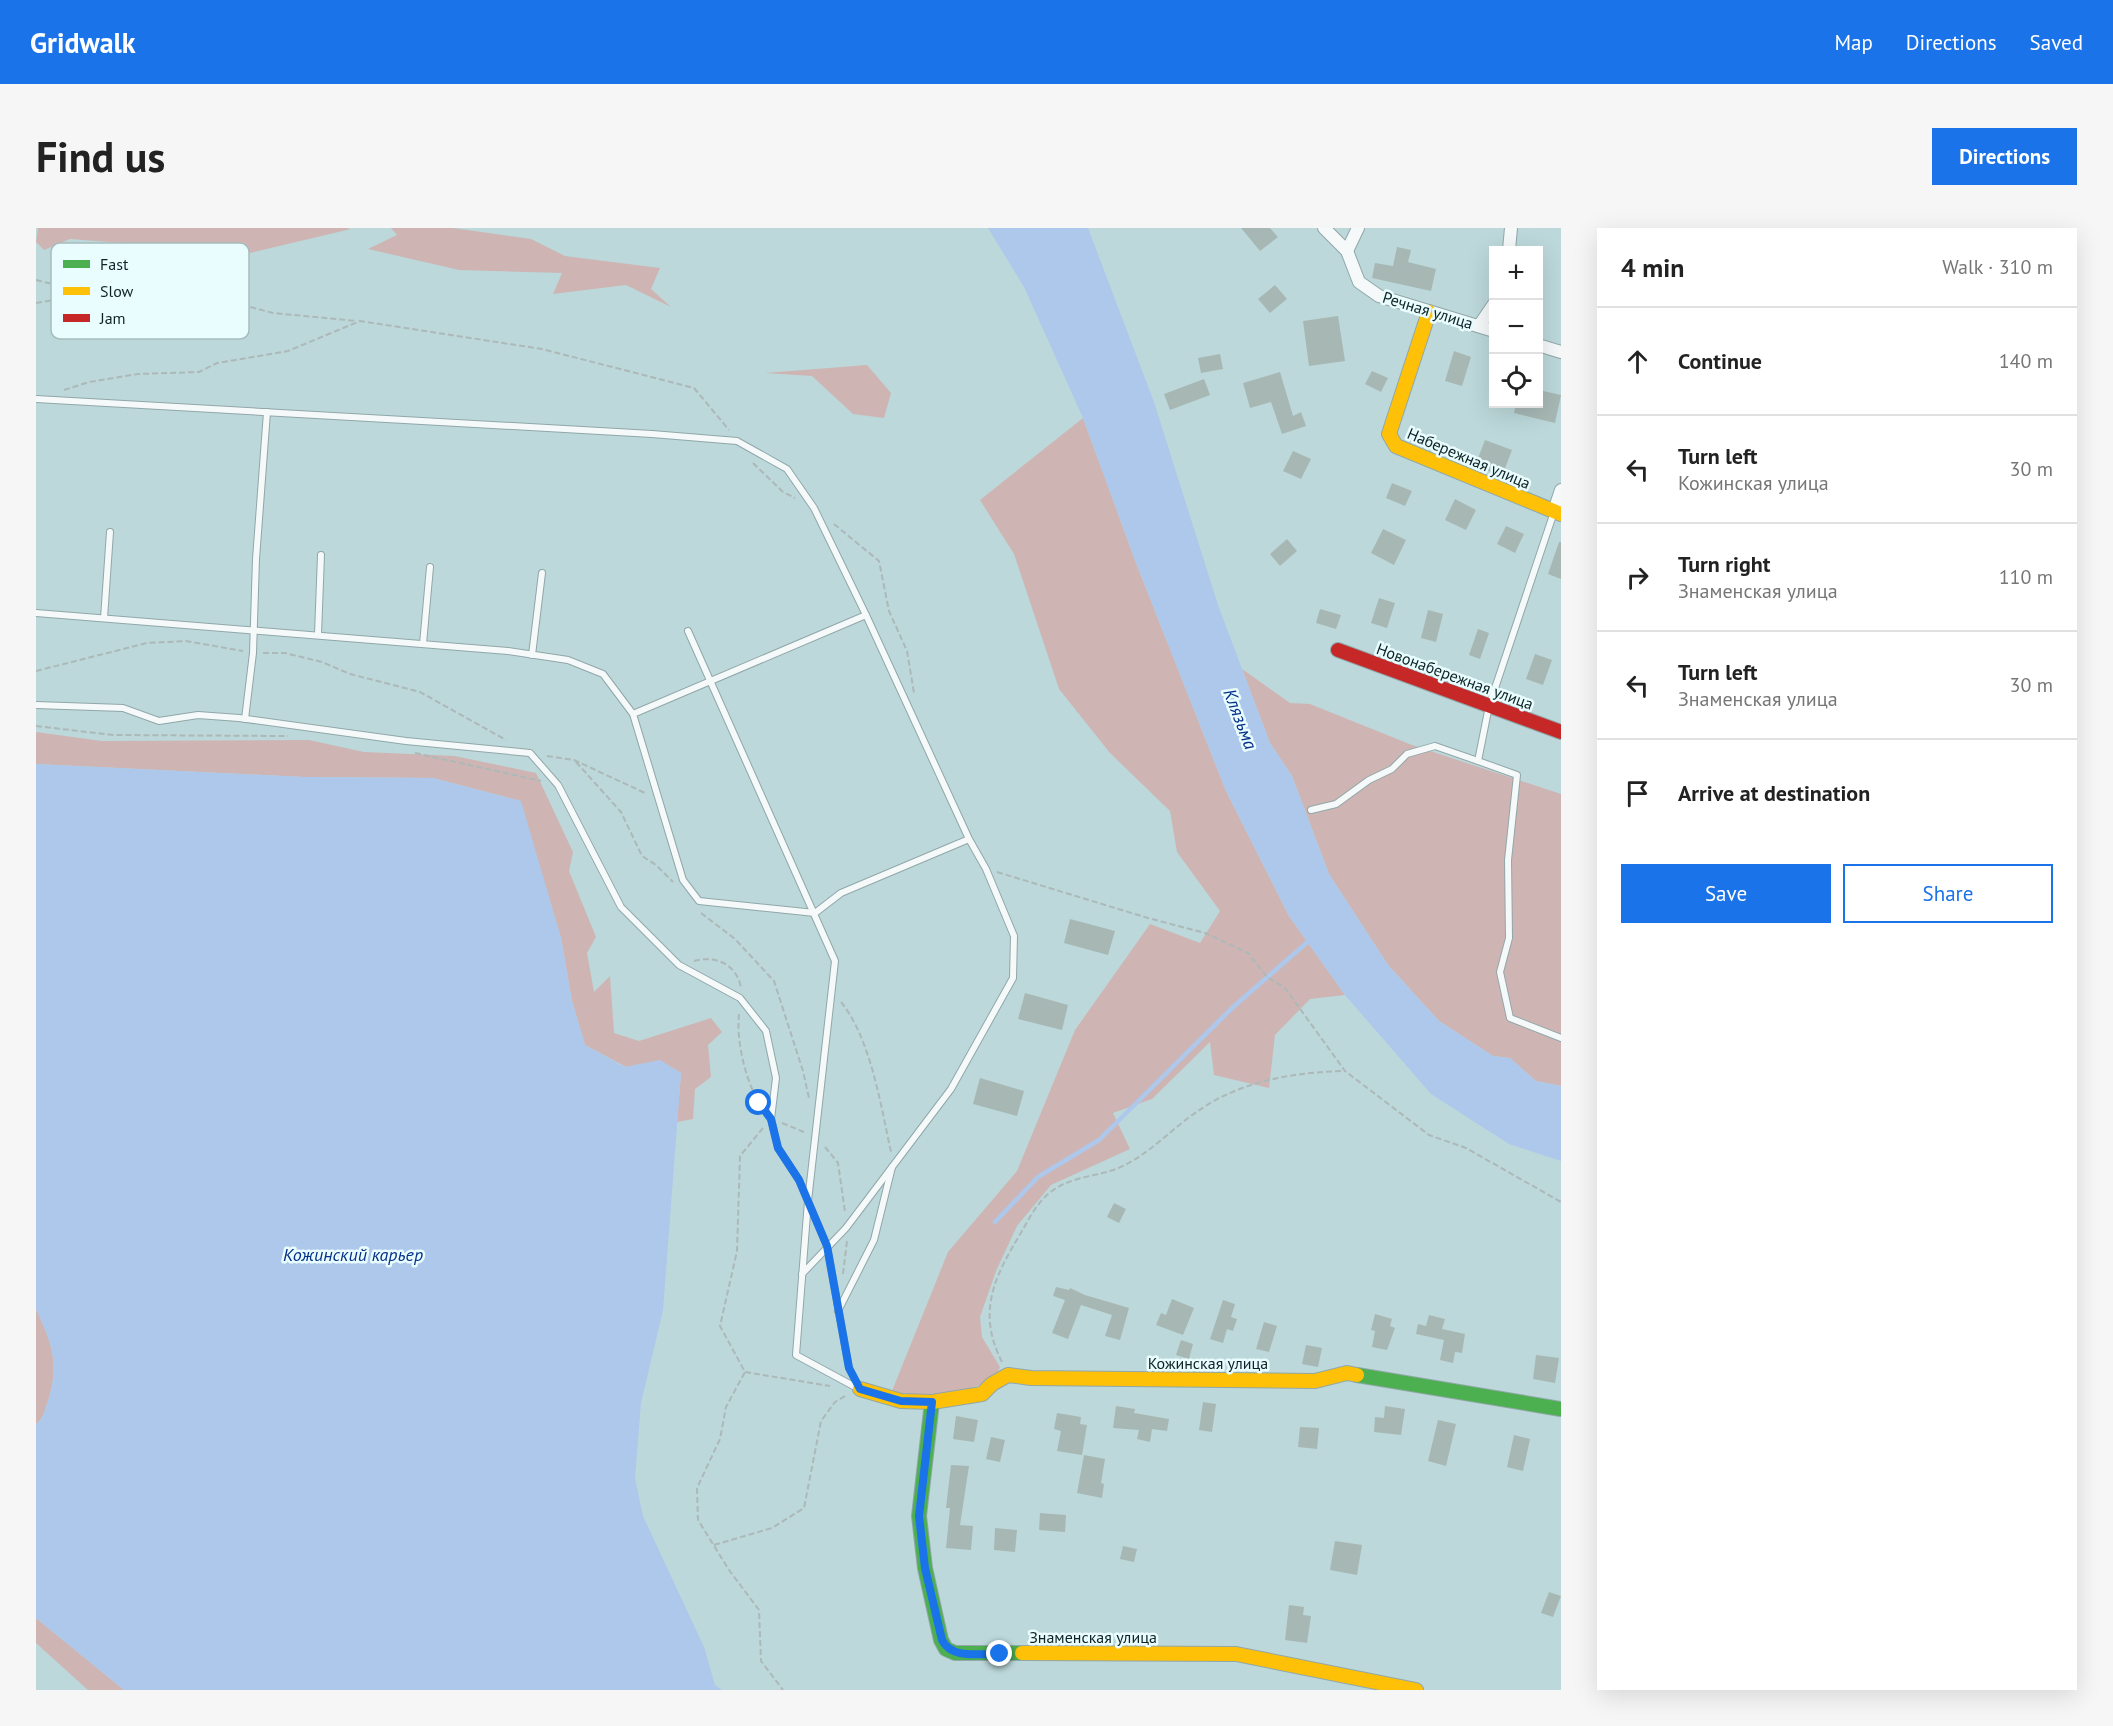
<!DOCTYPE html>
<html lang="en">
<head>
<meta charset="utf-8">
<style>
  :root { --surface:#fff; --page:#f6f6f6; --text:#222; --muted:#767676; --line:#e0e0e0; --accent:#1a73e8 }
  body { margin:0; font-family:"PT Sans",sans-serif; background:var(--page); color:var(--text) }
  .controls { position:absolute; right:18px; top:18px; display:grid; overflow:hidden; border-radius:0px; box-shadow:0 6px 24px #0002 }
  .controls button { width:54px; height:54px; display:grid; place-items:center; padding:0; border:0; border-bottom:2px solid var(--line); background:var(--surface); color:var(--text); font:30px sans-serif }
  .stop { position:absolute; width:18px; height:18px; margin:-14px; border:4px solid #1a73e8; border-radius:50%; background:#fff }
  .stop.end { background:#1a73e8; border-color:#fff; box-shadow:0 2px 6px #0008 }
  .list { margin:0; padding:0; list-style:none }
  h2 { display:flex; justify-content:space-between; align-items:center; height:78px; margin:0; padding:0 24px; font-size:26px }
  h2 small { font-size:20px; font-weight:400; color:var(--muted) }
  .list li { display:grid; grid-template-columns:39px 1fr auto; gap:18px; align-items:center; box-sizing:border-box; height:108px; padding:0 24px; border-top:2px solid var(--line) }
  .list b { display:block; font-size:22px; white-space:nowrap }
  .list p { margin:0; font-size:20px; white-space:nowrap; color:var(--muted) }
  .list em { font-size:20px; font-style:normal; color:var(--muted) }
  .actions { display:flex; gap:12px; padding:18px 24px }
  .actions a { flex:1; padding:14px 0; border:2px solid var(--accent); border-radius:0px; text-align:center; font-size:21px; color:var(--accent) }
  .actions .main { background:var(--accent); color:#fff }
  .icon { flex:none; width:33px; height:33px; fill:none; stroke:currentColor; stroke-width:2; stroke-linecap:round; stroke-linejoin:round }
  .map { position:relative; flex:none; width:1525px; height:1462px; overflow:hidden; border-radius:0px }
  header { display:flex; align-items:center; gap:36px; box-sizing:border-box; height:84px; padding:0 30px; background:var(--accent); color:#fff }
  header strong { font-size:28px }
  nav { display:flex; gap:33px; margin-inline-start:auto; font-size:21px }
  .intro { display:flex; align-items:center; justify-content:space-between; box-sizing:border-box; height:144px; padding:0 36px }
  h1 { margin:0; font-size:42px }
  .button { padding:15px 27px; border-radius:0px; background:var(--accent); color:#fff; font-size:21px; font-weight:700 }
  main { display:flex; gap:36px; padding:0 36px }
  aside { flex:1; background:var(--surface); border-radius:0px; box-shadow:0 6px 24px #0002 }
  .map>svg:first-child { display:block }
  .green { fill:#ceb5b4 }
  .water { fill:#adc8eb }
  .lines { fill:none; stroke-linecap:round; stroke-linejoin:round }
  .stream { stroke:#adc8eb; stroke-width:4.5 }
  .building { fill:#a7b8b4 }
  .lane-casing { stroke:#91a7a9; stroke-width:8 }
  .street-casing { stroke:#91a7a9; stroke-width:14 }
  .fast-casing { stroke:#91a7a9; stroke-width:16 }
  .slow-casing { stroke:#91a7a9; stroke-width:16 }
  .jam-casing { stroke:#91a7a9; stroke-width:16 }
  .path { stroke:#adb8b8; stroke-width:2; stroke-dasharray:6 3; stroke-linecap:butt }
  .lane { stroke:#f5f9f9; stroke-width:6 }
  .street { stroke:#f5f9f9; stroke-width:12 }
  .fast { stroke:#4caf50; stroke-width:14 }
  .slow { stroke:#ffc107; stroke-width:14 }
  .jam { stroke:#c62828; stroke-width:14 }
  .route { stroke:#1a73e8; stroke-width:8 }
  .labels { text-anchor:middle; stroke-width:5; stroke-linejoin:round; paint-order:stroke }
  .street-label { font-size:16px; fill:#0e2324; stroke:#e9fdff }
  .water-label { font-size:18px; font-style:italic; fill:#063089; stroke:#e9fdff }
  .key { fill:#e9fdff; stroke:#a7bcbd; stroke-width:1.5 }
  .key-label { font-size:16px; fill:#0e2324 }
</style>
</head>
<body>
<header>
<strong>Gridwalk</strong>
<nav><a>Map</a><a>Directions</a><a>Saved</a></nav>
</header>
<div class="intro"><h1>Find us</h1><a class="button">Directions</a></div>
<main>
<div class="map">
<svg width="1525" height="1462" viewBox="0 0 1525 1462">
  <rect width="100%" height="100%" fill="#bcd8da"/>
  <g class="green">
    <path d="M2 0H310L315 1 214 25 34 11 8 22 0 14Z"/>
    <path d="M355 0H417L495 11 529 28 624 40 615 61 635 79 590 57 517 66 526 45 423 42 332 21 361 7Z"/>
    <path d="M831 137 855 165 848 190 817 186 776 148 729 145Z"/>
    <path d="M1047 190 1100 335 1190 563 1253 688 1309 767 1274 771 1239 807 1233 860 1178 847 1174 814 1116 871 1077 885 1094 921 1015 957 981 998 960 1043 944 1089 946 1109 964 1139C958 1159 912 1167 893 1169 881 1169 867 1165 856 1163L912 1024 981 943 1039 802 1114 696 1164 715 1184 683 1141 624 1134 583 1074 525 1023 461 978 326 944 272Z"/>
    <path d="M1206 441 1254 475 1274 476 1376 517 1525 566V858L1500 853 1474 830 1457 828 1403 793 1352 737 1293 646 1256 548 1234 515Z"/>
    <path d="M0 504 66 513 273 512 328 524 419 528 500 545 537 624 533 643 560 709 551 725 558 764 574 748 578 805 603 813 675 790 686 804 672 817 675 849 659 861 657 891 641 894 645 845 624 833 590 839 549 817 536 773 525 710 484 573 397 550 267 549 0 536Z"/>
    <path d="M0 1081C17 1117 24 1138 11 1176 8 1185 7 1191 0 1196Z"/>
    <path d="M0 1390 88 1462H52L0 1415Z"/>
  </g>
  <g class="water">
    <path d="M952 0H1052L1118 174 1182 377 1234 515 1256 548 1293 646 1352 737 1403 793 1457 828 1474 830 1500 853 1525 858V933L1473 916 1395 866 1309 767 1253 688 1190 563 1100 335 1047 190 988 59Z"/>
    <path d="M0 536 267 549 397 550 485 573 525 710 536 773 549 817 589 839 624 832 645 845 627 1082 605 1175 599 1250 607 1288 668 1419 679 1457 686 1462H88L0 1390V1196C7 1191 8 1184 11 1176 24 1138 17 1117 0 1081Z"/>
  </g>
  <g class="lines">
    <path class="stream" d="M959 994 1002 949 1063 912 1196 780 1275 711"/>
  </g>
  <g class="building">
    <path d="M1205 0H1234L1242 9 1224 23Z"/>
    <path d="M1361 19 1375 22 1372 34 1400 41 1395 63 1336 50 1339 35 1357 38Z"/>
    <path d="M1239 57 1251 71 1234 85 1222 71Z"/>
    <path d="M1302 88 1309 133 1273 138 1267 93Z"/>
    <path d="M1418 123 1435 129 1426 158 1409 153Z"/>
    <path d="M1184 126 1187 141 1165 145 1162 130Z"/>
    <path d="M1336 143 1352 150 1345 164 1329 156Z"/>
    <path d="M1244 144 1257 188 1265 184 1270 198 1246 206 1235 174 1214 180 1207 155Z"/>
    <path d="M1168 151 1174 167 1134 182 1128 166Z"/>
    <path d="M1503 162 1525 167 1519 195 1478 185 1480 176H1503Z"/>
    <path d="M1449 212 1476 222 1466 248 1439 238Z"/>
    <path d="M1257 223 1275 231 1265 251 1247 243Z"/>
    <path d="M1356 255 1376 263 1369 278 1350 270Z"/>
    <path d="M1419 271 1440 282 1430 302 1409 292Z"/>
    <path d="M1470 298 1488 306 1479 325 1461 316Z"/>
    <path d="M1347 301 1370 312 1358 337 1335 325Z"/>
    <path d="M1251 311 1261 323 1244 338 1234 326Z"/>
    <path d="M1523 314H1525V351L1512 346Z"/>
    <path d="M1343 370 1359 375 1351 400 1335 395Z"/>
    <path d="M1284 381 1305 387 1300 401 1280 395Z"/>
    <path d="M1392 382 1407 386 1400 414 1385 410Z"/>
    <path d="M1442 401 1453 405 1444 431 1433 427Z"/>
    <path d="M1499 426 1516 432 1507 457 1490 451Z"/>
    <path d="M1034 691 1079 703 1072 727 1028 715Z"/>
    <path d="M989 765 1032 777 1026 802 982 791Z"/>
    <path d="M944 850 988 863 981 888 937 876Z"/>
    <path d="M1078 975 1090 981 1083 995 1071 989Z"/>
    <path d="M1020 1059 1033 1062 1034 1060 1049 1067 1093 1080 1084 1112 1069 1108 1076 1087 1045 1077 1032 1111 1016 1105 1029 1072 1017 1068Z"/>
    <path d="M1136 1071 1158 1080 1147 1107 1120 1097 1125 1085 1130 1087Z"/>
    <path d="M1187 1072 1199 1076 1195 1089 1201 1091 1197 1103 1191 1101 1187 1115 1174 1111Z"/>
    <path d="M1339 1086 1356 1091 1354 1098 1359 1100 1351 1122 1336 1119 1339 1103 1335 1102Z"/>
    <path d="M1393 1087 1409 1091 1406 1101 1429 1106 1426 1125 1419 1124 1417 1135 1404 1132 1408 1112 1380 1106 1382 1096 1390 1098Z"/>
    <path d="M1228 1094 1241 1098 1233 1124 1220 1121Z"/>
    <path d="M1145 1112 1157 1116 1153 1131 1140 1127Z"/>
    <path d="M1270 1117 1286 1120 1282 1139 1266 1136Z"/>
    <path d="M1500 1127 1523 1130 1519 1155 1497 1151Z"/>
    <path d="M1167 1174 1180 1176 1176 1204 1163 1202Z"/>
    <path d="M1080 1178 1099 1181 1098 1185 1133 1191 1131 1203 1116 1201 1114 1214 1101 1211 1103 1202 1077 1200Z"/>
    <path d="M1349 1178 1369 1181 1365 1207 1338 1204 1339 1189 1348 1190Z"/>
    <path d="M1021 1185 1045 1189 1044 1196 1051 1197 1046 1227 1021 1223 1025 1203 1018 1201Z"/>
    <path d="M920 1188 942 1192 938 1214 917 1211Z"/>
    <path d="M1402 1192 1420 1196 1410 1238 1392 1233Z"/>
    <path d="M1264 1199 1283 1200 1281 1221 1262 1219Z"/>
    <path d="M1478 1207 1494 1211 1487 1243 1471 1239Z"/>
    <path d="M955 1209 969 1212 964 1234 950 1231Z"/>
    <path d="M1048 1227 1069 1231 1065 1255 1068 1256 1066 1270 1041 1265Z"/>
    <path d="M915 1237 933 1238 924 1297 937 1298 935 1322 910 1320 914 1280H910Z"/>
    <path d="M1004 1285 1030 1287 1029 1304 1003 1302Z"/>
    <path d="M959 1300 981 1302 979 1324 958 1322Z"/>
    <path d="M1299 1313 1326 1317 1321 1347 1294 1342Z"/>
    <path d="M1087 1318 1101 1321 1098 1334 1084 1331Z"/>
    <path d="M1513 1364 1525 1368 1517 1389 1505 1385Z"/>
    <path d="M1253 1377 1268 1379 1267 1387 1275 1388 1271 1415 1249 1412Z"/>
  </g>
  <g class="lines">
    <defs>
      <g id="lane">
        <path d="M0 171 616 206 701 213 751 241 778 280 830 387"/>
        <path d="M1518 284 1453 478 1442 533 1481 547 1472 632 1473 710 1464 744 1474 790 1525 810"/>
        <path d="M0 385 472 423 532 432 567 446 597 486"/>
        <path d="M68 390 74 304"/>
        <path d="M652 403 799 733 772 973 760 1127 823 1161"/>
        <path d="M282 406 285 327"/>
        <path d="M387 416 394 339"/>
        <path d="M496 427 506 345"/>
        <path d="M0 477 87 480 123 493 162 487 203 490 370 513 494 525 522 557 585 679 643 737 704 770 730 803 740 850 735 891 742 920 763 952 791 1018 813 1140 823 1160"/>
        <path d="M209 491 217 425 220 331 231 184"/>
        <path d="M1275 582 1300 576 1333 552 1356 541 1371 526 1399 518 1442 533"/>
        <path d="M766 1046 810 1000 915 861 977 750 978 708 950 641 933 611 830 387 597 486 647 652 663 673 779 685 805 665 933 611"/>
        <path d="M802 1083 838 1012 856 939"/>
      </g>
      <g id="street">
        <path d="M1288 0 1311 23 1323 54 1343 68 1458 103"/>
        <path d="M1473 22 1475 0"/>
        <path d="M1311 23 1322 0"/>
        <path d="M1443 98 1458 76"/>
        <path d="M1502 117 1525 124"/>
        <path d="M1518 283 1525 262"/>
      </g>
      <g id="fast">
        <path d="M1321 1147 1525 1181"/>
        <path d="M896 1174 883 1288 889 1340 905 1412 910 1421 919 1425H986"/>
      </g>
      <g id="slow">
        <path d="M1393 84 1353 206 1360 218 1525 286"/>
        <path d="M824 1161 865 1173 896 1174 946 1166 956 1156 972 1147 995 1150 1279 1153 1311 1145 1321 1147"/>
        <path d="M986 1425 1200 1426 1380 1462"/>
      </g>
      <path id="jam" d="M1302 422 1525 504"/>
    </defs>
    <use href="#lane" class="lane-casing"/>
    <use href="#street" class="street-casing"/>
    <use href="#fast" class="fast-casing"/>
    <use href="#slow" class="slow-casing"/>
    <use href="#jam" class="jam-casing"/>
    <g class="path">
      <path d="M0 52 73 70"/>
      <path d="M0 75 30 70 176 69 237 85 321 93"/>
      <path d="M28 162 53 154 102 146 163 144 181 135 252 123 324 93 506 121 658 160 693 202"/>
      <path d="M717 235 747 264 759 270"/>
      <path d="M798 296 843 333 853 383 871 423 878 465"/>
      <path d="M227 425H249L286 434 314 446 384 464 470 512"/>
      <path d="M0 443 111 415 150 413 207 423"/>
      <path d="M0 498 77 507 252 508"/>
      <path d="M379 525 505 553"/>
      <path d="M511 528 538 532 609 565"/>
      <path d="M540 534 585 584 606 628 620 637 637 654"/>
      <path d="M961 644 1112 690 1169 705 1212 725 1231 749 1249 760 1309 843 1393 907 1430 920 1525 974"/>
      <path d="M665 685 699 711 738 753 767 843 773 870"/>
      <path d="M658 733C679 727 701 736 705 760"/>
      <path d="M805 774C835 811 845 879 855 924"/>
      <path d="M703 786C700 814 710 856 726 879"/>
      <path d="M746 895 768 904"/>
      <path d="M727 900 704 928 701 1023 684 1098 709 1144 690 1179 684 1211 661 1260 662 1292 693 1342 723 1382 725 1433 747 1462"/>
      <path d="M789 919 802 935 809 984"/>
      <path d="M807 1046 811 1013"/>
      <path d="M966 1134C940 1083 959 1048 986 1003 994 989 1002 973 1016 963 1037 947 1066 949 1089 937 1115 924 1138 899 1162 883 1204 853 1259 844 1309 843"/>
      <path d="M709 1144 794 1158"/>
      <path d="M678 1317 736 1300 768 1280 785 1193 799 1174 811 1167"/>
    </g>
    <use href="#lane" class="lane"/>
    <use href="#street" class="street"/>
    <use href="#fast" class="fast"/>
    <use href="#slow" class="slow"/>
    <use href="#jam" class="jam"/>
  </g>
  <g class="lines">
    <path class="route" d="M723 875 735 891 742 920 763 952 791 1018 813 1140 824 1161 865 1173 896 1174 883 1288 889 1340 906 1412C916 1432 944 1425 964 1426"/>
  </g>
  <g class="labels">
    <g class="street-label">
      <text transform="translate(1392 82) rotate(17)" y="6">Речная улица</text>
      <text transform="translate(1433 230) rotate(23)" y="6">Набережная улица</text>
      <text transform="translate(1419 448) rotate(20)" y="6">Новонабережная улица</text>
      <text x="1172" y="1141">Кожинская улица</text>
      <text x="1057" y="1415">Знаменская улица</text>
    </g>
    <g class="water-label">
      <text transform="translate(1204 491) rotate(69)" y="6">Клязьма</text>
      <text x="317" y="1033">Кожинский карьер</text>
    </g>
  </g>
  <rect x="15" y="15" width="198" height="96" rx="9" class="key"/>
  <rect x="27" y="32" width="27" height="8" fill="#4caf50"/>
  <rect x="27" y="59" width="27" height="8" fill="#ffc107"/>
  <rect x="27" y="86" width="27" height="8" fill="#c62828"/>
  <g class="key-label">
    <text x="64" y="42">Fast</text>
    <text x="64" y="69">Slow</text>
    <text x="64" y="96">Jam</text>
  </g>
</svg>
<div class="controls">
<button>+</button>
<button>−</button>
<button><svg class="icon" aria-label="locate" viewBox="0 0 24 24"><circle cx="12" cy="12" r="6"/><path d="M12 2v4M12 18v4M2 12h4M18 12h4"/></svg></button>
</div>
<div class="stop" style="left:723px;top:875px"></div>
<div class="stop end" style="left:964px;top:1426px"></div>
</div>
<aside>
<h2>4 min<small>Walk · 310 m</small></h2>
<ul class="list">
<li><svg class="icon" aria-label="ahead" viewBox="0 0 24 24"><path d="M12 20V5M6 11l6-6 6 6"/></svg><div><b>Continue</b></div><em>140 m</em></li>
<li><svg class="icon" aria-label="left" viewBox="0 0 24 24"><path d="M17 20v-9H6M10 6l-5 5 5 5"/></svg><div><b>Turn left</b><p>Кожинская улица</p></div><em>30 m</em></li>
<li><svg class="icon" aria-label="right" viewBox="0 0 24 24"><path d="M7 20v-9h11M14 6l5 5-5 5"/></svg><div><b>Turn right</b><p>Знаменская улица</p></div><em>110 m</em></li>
<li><svg class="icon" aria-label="left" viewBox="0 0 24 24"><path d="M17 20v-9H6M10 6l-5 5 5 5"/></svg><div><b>Turn left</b><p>Знаменская улица</p></div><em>30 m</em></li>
<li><svg class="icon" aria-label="arrive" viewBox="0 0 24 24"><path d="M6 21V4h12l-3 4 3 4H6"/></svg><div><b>Arrive at destination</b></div></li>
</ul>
<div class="actions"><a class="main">Save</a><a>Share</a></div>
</aside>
</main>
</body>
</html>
